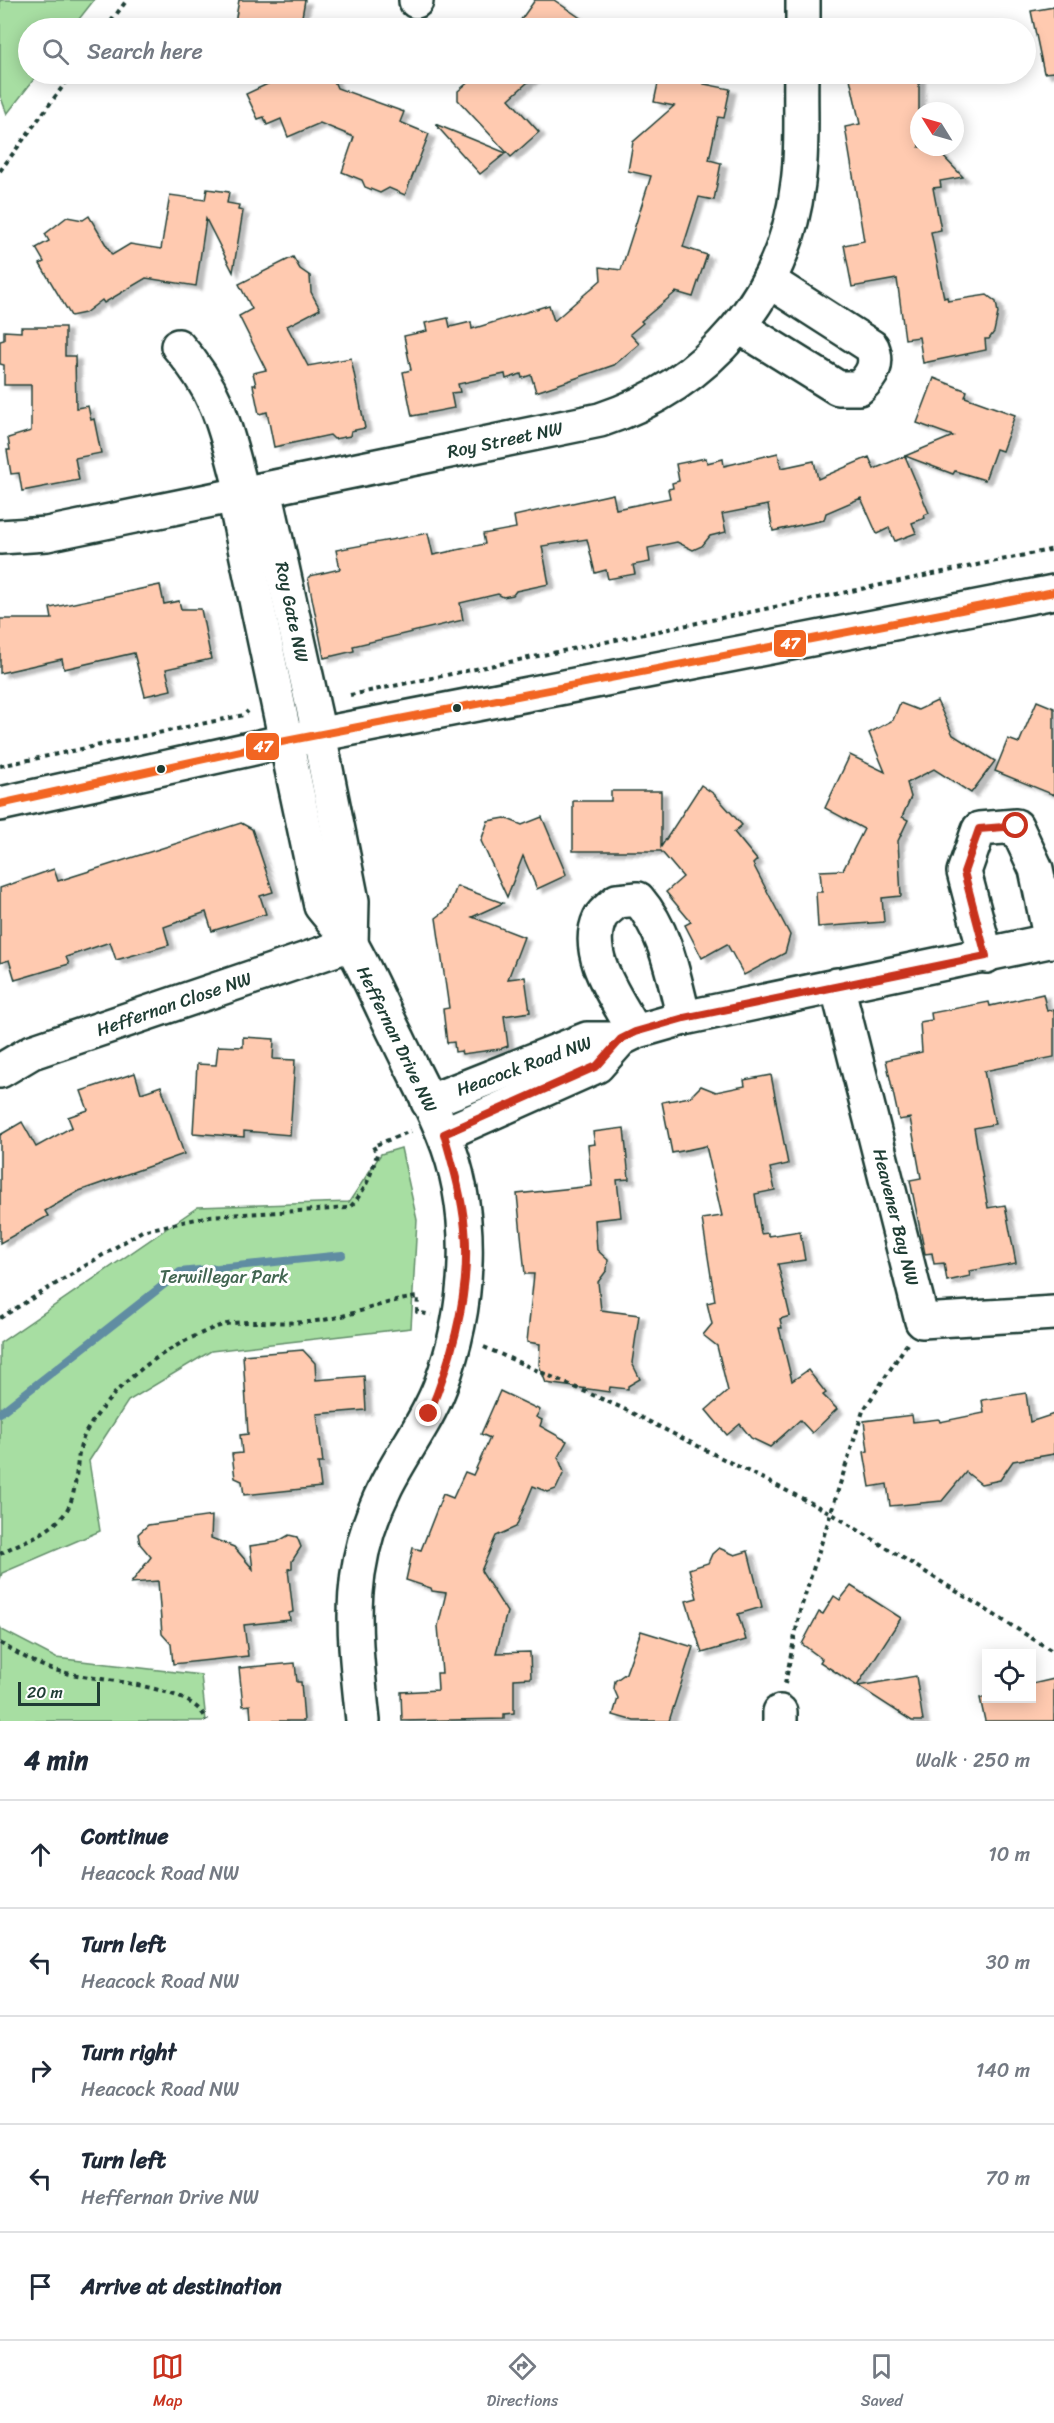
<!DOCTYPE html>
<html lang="en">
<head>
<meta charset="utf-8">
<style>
  :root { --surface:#fff; --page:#f2f2f3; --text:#1f2937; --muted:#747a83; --line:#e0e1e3; --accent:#c8321e }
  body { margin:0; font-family:Sriracha,sans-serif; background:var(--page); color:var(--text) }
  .controls { position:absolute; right:18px; bottom:18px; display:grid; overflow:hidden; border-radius:0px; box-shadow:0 3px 15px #0003 }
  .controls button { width:54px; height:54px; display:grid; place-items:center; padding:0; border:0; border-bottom:2px solid var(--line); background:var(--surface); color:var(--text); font:30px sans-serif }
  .compass { position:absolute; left:910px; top:102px; width:54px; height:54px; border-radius:50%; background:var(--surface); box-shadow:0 3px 15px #0003; rotate:307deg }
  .scale { position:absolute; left:18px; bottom:15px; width:82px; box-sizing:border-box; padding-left:6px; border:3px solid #1f3d34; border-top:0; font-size:16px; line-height:21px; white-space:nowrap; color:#1f3d34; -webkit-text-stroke:4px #fff; paint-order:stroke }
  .stop { position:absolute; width:18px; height:18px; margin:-14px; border:4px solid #c8321e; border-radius:50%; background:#fff }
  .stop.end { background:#c8321e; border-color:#fff; box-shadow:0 2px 6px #0008 }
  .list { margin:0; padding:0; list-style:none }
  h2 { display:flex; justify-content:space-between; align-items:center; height:78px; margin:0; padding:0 24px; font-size:26px }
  h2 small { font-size:20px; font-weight:400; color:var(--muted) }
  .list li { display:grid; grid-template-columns:39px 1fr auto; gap:18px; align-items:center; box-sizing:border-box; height:108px; padding:0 24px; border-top:2px solid var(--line) }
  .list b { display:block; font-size:22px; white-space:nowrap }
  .list p { margin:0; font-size:20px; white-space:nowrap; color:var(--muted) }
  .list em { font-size:20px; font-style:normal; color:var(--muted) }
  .icon { flex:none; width:33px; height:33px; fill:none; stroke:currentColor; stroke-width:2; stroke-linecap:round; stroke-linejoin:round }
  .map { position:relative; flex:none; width:1054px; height:1721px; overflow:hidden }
  .search { position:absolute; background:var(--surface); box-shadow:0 3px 15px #0003; left:18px; right:18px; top:18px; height:66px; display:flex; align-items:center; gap:15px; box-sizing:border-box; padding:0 21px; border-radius:33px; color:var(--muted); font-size:22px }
  .sheet { height:618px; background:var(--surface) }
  nav { display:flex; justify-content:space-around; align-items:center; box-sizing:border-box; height:84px; border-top:2px solid var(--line); background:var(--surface); font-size:16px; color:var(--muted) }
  nav a { display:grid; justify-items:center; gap:3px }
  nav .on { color:var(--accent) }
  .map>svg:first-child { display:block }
  .green { fill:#a7dea2; stroke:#638e6b; stroke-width:1.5 }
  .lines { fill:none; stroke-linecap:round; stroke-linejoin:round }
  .stream { stroke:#618da2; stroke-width:8 }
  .building { fill:#ffcab0; stroke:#1f3d34; stroke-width:1.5; filter:url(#shadow) }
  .street-casing { stroke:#1f3d34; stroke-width:38 }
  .secondary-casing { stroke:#1f3d34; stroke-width:38 }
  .path { stroke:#1f3d34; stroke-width:4; stroke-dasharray:4.5 4.5; stroke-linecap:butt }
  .street { stroke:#fff; stroke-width:33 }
  .secondary { stroke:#fff; stroke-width:33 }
  .bus-1-casing { stroke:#fff; stroke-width:12 }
  .bus-1 { stroke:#f26522; stroke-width:8 }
  .route { stroke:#c8321e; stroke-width:8 }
  .bus-dot { fill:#1f3d34; stroke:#fff; stroke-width:2 }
  .labels { text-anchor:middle; stroke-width:6; stroke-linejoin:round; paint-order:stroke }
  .street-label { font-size:18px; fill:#1f3d34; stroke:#fff }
  .park-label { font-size:18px; fill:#416550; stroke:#fff }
  .line-badge { stroke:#fff; stroke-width:2 }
  .badge-label { font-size:16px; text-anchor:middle; font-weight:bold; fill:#fff }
</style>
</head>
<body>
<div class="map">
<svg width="1054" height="1721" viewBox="0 0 1054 1721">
  <defs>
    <filter id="shadow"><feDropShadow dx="6" dy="4" stdDeviation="1.5" flood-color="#0004"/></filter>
  </defs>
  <rect width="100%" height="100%" fill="#fff"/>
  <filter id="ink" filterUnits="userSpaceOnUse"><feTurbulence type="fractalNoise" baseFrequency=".0167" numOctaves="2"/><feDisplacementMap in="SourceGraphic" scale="12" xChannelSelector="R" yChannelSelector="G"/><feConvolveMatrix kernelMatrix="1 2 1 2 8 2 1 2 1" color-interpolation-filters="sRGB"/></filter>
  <g filter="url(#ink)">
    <g class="green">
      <path d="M0 0H94L72 28H28V74H38L7 114 0 95Z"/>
      <path d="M401 1148 417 1220 411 1328 211 1351 128 1401 89 1461 100 1531 2 1573 0 1579V1343L198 1207 349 1202 381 1154Z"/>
      <path d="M0 1627 2 1630 56 1658 201 1675 206 1721H0Z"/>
    </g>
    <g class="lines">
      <path class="stream" d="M0 1413 180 1272 342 1255"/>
    </g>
    <g class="building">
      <path d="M239 0H305L300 28H234Z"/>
      <path d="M535 0H554L595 28H515Z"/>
      <path d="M1054 7V72L1044 73 1031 11Z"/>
      <path d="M274 74H331L337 88 404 112 400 122 429 134 405 195 389 188 380 193 365 187 362 180 342 172 354 137 320 123 288 137 281 119 267 125 264 117 258 119 246 94 276 80Z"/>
      <path d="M478 74H537L509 99 539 132 511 157 458 100V91Z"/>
      <path d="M660 74H688L705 77 704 84 730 89 724 118 718 117 709 160 721 163 714 200 699 197 683 247 707 255 693 297 676 292 641 321 643 323 630 334 639 344 614 365 536 392 531 375 522 378 521 374 506 379 505 374 458 384 460 392 451 393 454 408 412 416 403 372 411 370 404 336 427 331 425 323 448 318 450 327 471 322 472 329 549 305 554 321 601 280 600 267 621 270 651 176 628 171 633 142 674 106 654 102Z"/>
      <path d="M849 74H919V147H934L963 177 940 181 941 187 933 188 941 230 931 232 944 298 947 297 948 301 987 295 996 302 998 313 994 332 989 339H985L986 350 923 363 919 337 905 339 897 279 852 287 844 245 864 241 845 127 860 124Z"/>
      <path d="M435 124 506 153 480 174Z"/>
      <path d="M207 189 229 192 227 203 239 205 238 210 243 211 233 272 206 219 196 286 146 278 104 303 102 300 85 313 71 316 40 264 44 262 36 248 49 241 45 234 67 217 83 220 89 216 112 255 130 244 161 249 170 195 205 200Z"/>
      <path d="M293 257 300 269 310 276 311 292 320 309 287 326 308 366 351 358 365 428 351 431 350 436 334 439 330 435 274 447 267 412 259 414 253 385H256L253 373 266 370 239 316 252 309 239 284Z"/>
      <path d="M21 327H65V356H75L76 408 88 406 91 420 94 419 101 453 75 458 79 480 22 491 19 473 11 474 7 450H10L8 438 31 431V385H4V365L0 364V341L4 340V331L21 332Z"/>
      <path d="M934 378 967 391 965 397 1015 415 1002 451 996 449 985 480 955 471 953 474 905 456 953 436 917 423Z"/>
      <path d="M778 453 781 468 814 461 818 479 869 457 874 469 905 456 929 513 924 515 925 518 912 523 916 533 895 541 889 528 877 534 861 498 826 513 824 520 773 531 768 505 722 514 726 532 710 536 702 546 693 550 677 542 648 548 650 562 633 565 635 574 608 579 606 570 595 573 587 539 542 546 549 584 516 591 513 595 503 597 498 594 460 603 463 620 353 646 354 651 324 658 308 578 310 576 340 569 336 550 428 533 433 555 485 544 483 534 516 528 514 516 613 494 616 509 670 498 668 489 673 488 672 483 679 481 676 464 706 458 707 463 723 459 724 466Z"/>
      <path d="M160 585 164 604 179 601 181 609H201L211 659 166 669 171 690 145 696 134 653 64 669 62 659 0 673V619H52L50 608Z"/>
      <path d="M937 701 953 735 995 761 971 793 934 769 907 783 911 797 902 817 908 820 898 841 901 896 882 898 884 922 818 927 816 892H822L820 871 843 870 864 829 825 808 850 755 885 772 869 733 893 720 900 703 918 710Z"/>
      <path d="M1037 701 1054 708V795L995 771 1008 739 1019 743Z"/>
      <path d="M701 785 714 794 742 825 734 832 757 860 753 864 790 935 785 953 744 975 727 944 702 958 685 925 691 922 666 892 683 877 661 851H573V801H611V791H661V847Z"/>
      <path d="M542 817 566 874 565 876 537 889 523 856 507 897 481 841 488 821 505 818 522 825Z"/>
      <path d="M241 823 252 829 273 892 260 896 266 914 212 931 206 912 164 927 169 945 116 960 110 942 66 957 69 964 15 980 9 960 0 963V888L54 869 58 881Z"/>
      <path d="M457 886 503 903 472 917 524 937 508 979 525 977 530 1012 504 1016 508 1046 500 1049 462 1054 461 1051 455 1052 454 1042 447 1043 443 1009 449 1008 436 918 448 909Z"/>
      <path d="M1043 994 1047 1011 1054 1009V1057L984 1071 995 1124 974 1128 988 1208 1005 1205 1016 1263 969 1271 970 1276 947 1281 944 1263 934 1264 932 1253 925 1254 910 1180 921 1178 910 1118 899 1120 886 1060 922 1052 920 1022 932 1020 931 1013 989 1002 990 1006Z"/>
      <path d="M243 1037 274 1039 273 1059 295 1060 290 1135 244 1131V1137L193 1133 197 1064 216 1065 218 1046 243 1047Z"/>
      <path d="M135 1073 141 1093 161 1086 184 1154 79 1191 45 1211 48 1216 0 1243V1135L22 1122 36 1147 72 1127 68 1117 88 1110 81 1091Z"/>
      <path d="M771 1075 788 1164 770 1168 775 1190 755 1194 761 1234 768 1233V1236L800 1231 805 1260 778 1264 790 1316 780 1319 782 1328H779L792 1381 808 1370 826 1393 823 1395 837 1409 812 1433 800 1420 770 1447 751 1438 740 1424 727 1435 706 1410 728 1391 717 1346 703 1335 712 1324 707 1303 715 1301 702 1219 722 1216 706 1146 672 1153 662 1102 690 1097 701 1086 716 1092 745 1086 744 1080Z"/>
      <path d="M624 1128 629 1179 617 1180 621 1217 595 1220 597 1250 608 1260 607 1270 598 1282 601 1310 639 1315 632 1363 640 1379 628 1386V1389L610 1387 609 1392 546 1383 539 1365 540 1344 527 1342 534 1274H525L517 1194 592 1186 588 1145 595 1144 593 1132Z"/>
      <path d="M303 1350 315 1363 316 1380 364 1376 366 1410 317 1414 323 1463H318L321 1487 244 1495 242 1481 235 1478 232 1454 242 1453 240 1435 248 1434 243 1355Z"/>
      <path d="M500 1391 540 1410 536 1417 542 1420 540 1426 567 1441 558 1457 564 1472 556 1489 548 1492 533 1486 516 1527 496 1536 481 1571 507 1612 496 1653 530 1652 531 1678 514 1679V1713L504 1714V1719L402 1721 401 1692 438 1690 437 1673H442L438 1626 446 1593 432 1591 431 1588 406 1580 413 1548 421 1550 443 1494 453 1498 465 1472 473 1475 490 1438 481 1434Z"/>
      <path d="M1026 1393 1030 1422 1054 1414V1454L1013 1461 1000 1480 981 1484 966 1472 942 1501 890 1506 887 1484 870 1487 864 1452 868 1451 864 1421 912 1415 913 1422 939 1419 940 1422 984 1413 982 1400Z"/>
      <path d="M212 1516 211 1538 234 1547 253 1569 250 1546 277 1542 289 1535 297 1537 301 1547 292 1561V1568L288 1569 293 1612 289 1613 290 1620 244 1625 248 1656 173 1664 171 1644 162 1634 158 1581 131 1583 151 1557 140 1544 138 1534 148 1525Z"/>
      <path d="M719 1548 735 1555 748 1551 762 1607 738 1614 746 1640 702 1653 686 1601 697 1598 689 1569 708 1563 712 1554Z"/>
      <path d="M851 1586 901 1618 857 1686 820 1662 822 1659 802 1644 819 1612 823 1614 834 1596 840 1600Z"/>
      <path d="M641 1631 693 1647 669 1721H634L613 1715 618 1698 614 1689 615 1681 626 1673Z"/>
      <path d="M295 1663 297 1682H301L304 1721H251L250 1705 243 1706 239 1668Z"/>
      <path d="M916 1676 923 1721H912L858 1686Z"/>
      <path d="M1054 1679V1721H985L980 1698H1032V1684Z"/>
    </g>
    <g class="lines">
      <defs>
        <g id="street">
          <path d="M416 1V0"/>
          <path d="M803 28V0"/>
          <path d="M740 327 838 388H859C872 376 879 365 872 347L769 281"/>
          <path d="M178 346C222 396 226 433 243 495"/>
          <path d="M265 490 319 734 352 901 351 944"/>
          <path d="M234 496 321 906C331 919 344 932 352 946 369 976 382 1008 398 1039 413 1071 430 1101 443 1133 476 1212 470 1308 440 1387 426 1423 403 1452 386 1486 344 1569 354 1633 363 1721"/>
          <path d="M0 537 47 534 600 420C708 385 785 296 798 183 803 147 800 109 801 74"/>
          <path d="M986 956 964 872 979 829 1016 826 1036 869 1051 941"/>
          <path d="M837 985 922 1321 1054 1313"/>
          <path d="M635 1032C619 1001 582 955 600 918 603 912 612 906 617 901L638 899C667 933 673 976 684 1018"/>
          <path d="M0 1071 32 1052 351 944"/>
          <path d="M428 1102 587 1039H621"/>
          <path d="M444 1134 597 1066 621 1039 635 1032 684 1018 1054 940"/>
          <path d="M780 1712V1721"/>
        </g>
        <path id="secondary" d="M0 804 286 741 1054 592"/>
      </defs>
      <use href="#street" class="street-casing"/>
      <use href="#secondary" class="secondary-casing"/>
      <g class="path">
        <path d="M106 28 127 0"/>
        <path d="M0 171 72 74"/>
        <path d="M350 695 1054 549"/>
        <path d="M0 766 244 715 248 711"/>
        <path d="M0 1318 142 1231 210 1216 349 1208C365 1192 371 1175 377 1154L373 1146 411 1131"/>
        <path d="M484 1347 620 1407 829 1512 1054 1652"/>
        <path d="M0 1554C19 1542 42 1537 59 1520 83 1498 71 1457 87 1430 113 1388 147 1360 191 1338 205 1332 219 1324 234 1323 261 1320 289 1325 316 1321 351 1317 382 1301 418 1297L417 1312 431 1315"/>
        <path d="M0 1643C19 1654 40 1667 62 1672 96 1681 194 1684 207 1721"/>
        <path d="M785 1684 800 1611 863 1411 907 1344"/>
      </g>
      <use href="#street" class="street"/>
      <use href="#secondary" class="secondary"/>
      <defs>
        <path id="bus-1" d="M0 804 286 741 1054 592"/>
      </defs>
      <use href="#bus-1" class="bus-1-casing"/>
      <use href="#bus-1" class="bus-1"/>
    </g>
  </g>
  <g class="lines" filter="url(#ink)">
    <path class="route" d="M429 1414C452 1358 471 1291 465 1229 462 1196 453 1166 444 1134L597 1066 621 1039 635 1032 684 1018 986 956 964 872 979 829 1016 826"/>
  </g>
  <g class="bus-dot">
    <circle cx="457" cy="708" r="5"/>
    <circle cx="161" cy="769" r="5"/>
  </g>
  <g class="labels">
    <g class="street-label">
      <text transform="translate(505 440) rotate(-12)" y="6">Roy Street NW</text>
      <text transform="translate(292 612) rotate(78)" y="6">Roy Gate NW</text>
      <text transform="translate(174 1004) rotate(-19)" y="6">Heffernan Close NW</text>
      <text transform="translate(397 1039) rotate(64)" y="6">Heffernan Drive NW</text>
      <text transform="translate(524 1066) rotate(-20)" y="6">Heacock Road NW</text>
      <text transform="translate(896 1217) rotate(76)" y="6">Heavener Bay NW</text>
    </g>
    <g class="park-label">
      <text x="224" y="1283">Terwillegar Park</text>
    </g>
  </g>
  <g class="line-badge">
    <rect x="773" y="629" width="34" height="29" rx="6" fill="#f26522"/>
    <rect x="245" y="732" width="35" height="29" rx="6" fill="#f26522"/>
  </g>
  <g class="badge-label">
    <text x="790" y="649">47</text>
    <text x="263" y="752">47</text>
  </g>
</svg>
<div class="controls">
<button><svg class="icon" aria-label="locate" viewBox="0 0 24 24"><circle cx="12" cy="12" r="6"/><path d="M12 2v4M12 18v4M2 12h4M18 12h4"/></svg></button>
</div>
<svg class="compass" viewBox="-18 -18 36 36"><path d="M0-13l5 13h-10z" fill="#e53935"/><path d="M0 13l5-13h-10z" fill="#747a83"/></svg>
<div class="scale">20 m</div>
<div class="stop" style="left:1016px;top:826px"></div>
<div class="stop end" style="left:429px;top:1414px"></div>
<div class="search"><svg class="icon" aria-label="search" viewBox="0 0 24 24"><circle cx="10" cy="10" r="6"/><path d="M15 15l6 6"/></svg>Search here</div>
</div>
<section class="sheet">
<h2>4 min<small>Walk · 250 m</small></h2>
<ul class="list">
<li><svg class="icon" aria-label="ahead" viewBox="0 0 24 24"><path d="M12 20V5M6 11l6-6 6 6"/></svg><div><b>Continue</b><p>Heacock Road NW</p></div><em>10 m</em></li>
<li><svg class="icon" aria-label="left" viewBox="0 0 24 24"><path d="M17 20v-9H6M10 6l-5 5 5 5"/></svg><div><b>Turn left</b><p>Heacock Road NW</p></div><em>30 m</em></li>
<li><svg class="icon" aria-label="right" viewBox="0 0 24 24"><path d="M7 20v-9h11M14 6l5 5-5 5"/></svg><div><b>Turn right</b><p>Heacock Road NW</p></div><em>140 m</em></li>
<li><svg class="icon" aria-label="left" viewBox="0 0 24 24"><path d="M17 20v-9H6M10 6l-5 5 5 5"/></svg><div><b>Turn left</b><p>Heffernan Drive NW</p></div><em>70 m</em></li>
<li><svg class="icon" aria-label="arrive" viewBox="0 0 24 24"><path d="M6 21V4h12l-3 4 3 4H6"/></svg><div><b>Arrive at destination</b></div></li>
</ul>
</section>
<nav>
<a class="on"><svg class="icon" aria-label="map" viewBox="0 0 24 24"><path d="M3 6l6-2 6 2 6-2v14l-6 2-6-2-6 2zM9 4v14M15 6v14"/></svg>Map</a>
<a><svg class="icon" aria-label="directions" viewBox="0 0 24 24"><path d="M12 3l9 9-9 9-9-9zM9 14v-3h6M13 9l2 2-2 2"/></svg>Directions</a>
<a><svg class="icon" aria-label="saved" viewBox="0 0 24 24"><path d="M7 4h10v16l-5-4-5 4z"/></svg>Saved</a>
</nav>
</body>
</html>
